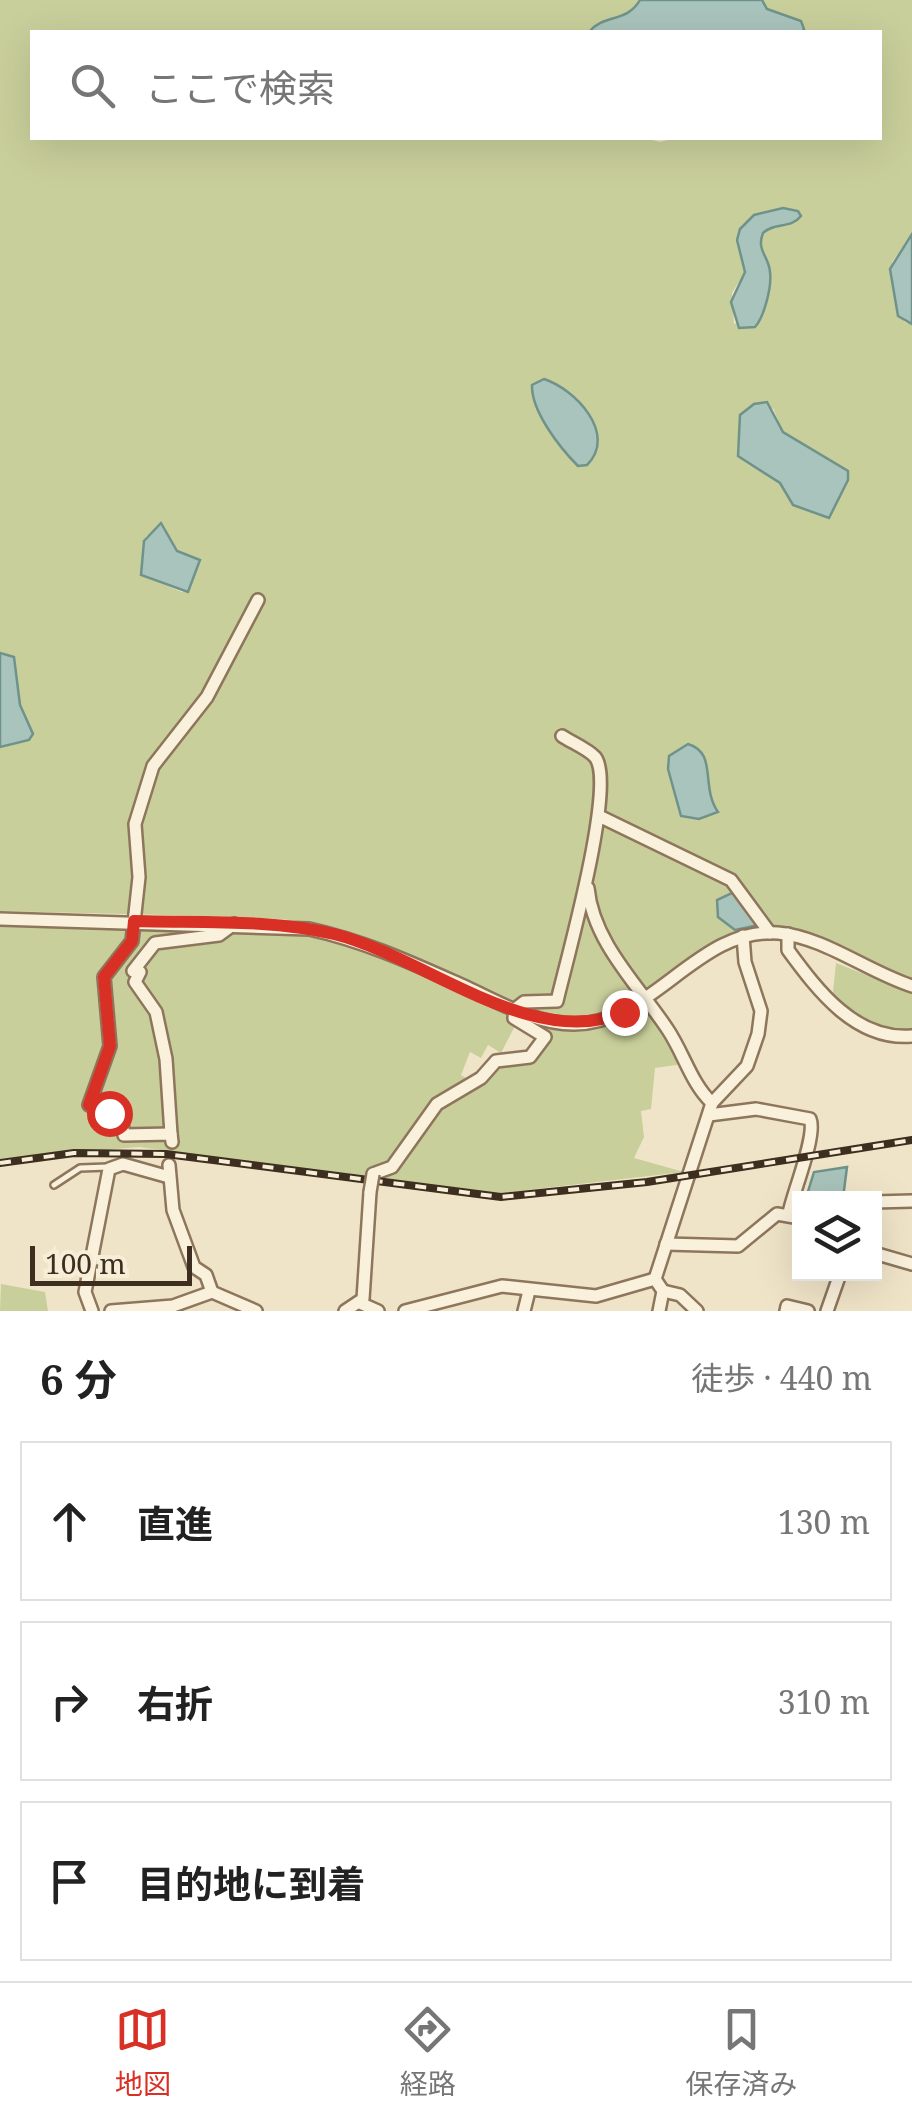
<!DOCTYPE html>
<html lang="ja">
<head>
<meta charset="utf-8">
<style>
  :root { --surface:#fff; --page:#f6f6f6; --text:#222; --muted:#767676; --line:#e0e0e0; --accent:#d93025 }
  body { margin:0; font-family:"Noto Serif","Noto Sans JP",serif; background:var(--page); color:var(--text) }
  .controls { position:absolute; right:30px; bottom:30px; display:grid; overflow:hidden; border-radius:0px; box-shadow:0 10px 40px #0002 }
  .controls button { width:90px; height:90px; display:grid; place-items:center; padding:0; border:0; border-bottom:2px solid var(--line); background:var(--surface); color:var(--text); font:50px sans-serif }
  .scale { position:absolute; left:30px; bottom:25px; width:162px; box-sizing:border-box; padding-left:10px; border:5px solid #3d2e20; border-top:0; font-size:28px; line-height:35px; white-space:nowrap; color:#3d2e20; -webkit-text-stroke:8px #f7eed8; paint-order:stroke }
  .stop { position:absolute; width:30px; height:30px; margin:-22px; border:8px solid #d93025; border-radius:50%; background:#fff }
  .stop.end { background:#d93025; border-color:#fff; box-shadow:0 2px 10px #0008 }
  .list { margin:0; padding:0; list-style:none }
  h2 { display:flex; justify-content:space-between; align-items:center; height:130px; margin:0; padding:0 40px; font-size:42px }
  h2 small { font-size:32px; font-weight:400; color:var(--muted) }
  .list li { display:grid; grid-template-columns:65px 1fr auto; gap:30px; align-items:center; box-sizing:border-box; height:160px; margin:0 20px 20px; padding:0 20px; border:2px solid var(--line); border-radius:0px }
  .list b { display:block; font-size:38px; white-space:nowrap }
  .list em { font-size:32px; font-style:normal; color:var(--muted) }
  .icon { flex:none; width:55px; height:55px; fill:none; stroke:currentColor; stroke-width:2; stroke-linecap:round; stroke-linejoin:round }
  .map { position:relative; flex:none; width:912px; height:1311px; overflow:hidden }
  .search { position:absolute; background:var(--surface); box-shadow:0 10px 40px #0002; left:30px; right:30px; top:30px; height:110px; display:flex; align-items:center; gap:25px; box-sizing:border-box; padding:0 35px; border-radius:0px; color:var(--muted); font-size:38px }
  .sheet { height:670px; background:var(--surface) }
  nav { display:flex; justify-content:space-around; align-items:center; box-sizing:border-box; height:140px; border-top:2px solid var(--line); background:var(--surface); font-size:28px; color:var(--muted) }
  nav a { display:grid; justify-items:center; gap:5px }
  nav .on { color:var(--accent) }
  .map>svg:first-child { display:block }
  .green { fill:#c9cf9b; fill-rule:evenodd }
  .water { fill:#a9c4bc; stroke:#6f938a; stroke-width:2.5 }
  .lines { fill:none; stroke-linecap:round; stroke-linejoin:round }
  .lane-casing { stroke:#8d765c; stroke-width:10 }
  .street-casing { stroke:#8d765c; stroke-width:16 }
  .lane { stroke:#faf1dc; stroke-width:5 }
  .street { stroke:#faf1dc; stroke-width:11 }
  .rail-casing { stroke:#3d2e20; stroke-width:8 }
  .rail { stroke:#f7eed8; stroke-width:4; stroke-dasharray:11; stroke-linecap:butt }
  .street-bridge-casing { stroke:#8d765c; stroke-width:16; stroke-linecap:butt }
  .street-bridge { stroke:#faf1dc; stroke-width:11 }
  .route { stroke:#d93025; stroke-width:12 }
</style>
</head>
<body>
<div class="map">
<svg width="912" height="1311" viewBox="0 0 912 1311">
  <rect width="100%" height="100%" fill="#f0e4c8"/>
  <g class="green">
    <path d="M0 0H640C624 26 604 13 589 32H32V138H643L660 142 675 138H880V32H802L801 21 767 9 762 0H912V234L892 262 904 322 912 324V978C871 963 829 933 786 927 697 914 652 1021 567 1016 504 1013 409 947 341 929 296 917 251 918 205 916 137 914 68 913 0 911V747L33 734 20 705 14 657 0 653ZM783 208 794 223 772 226 761 237V252L771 273 762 315 734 324 732 293 745 272 738 247ZM563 388 593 423 591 462 582 466 562 448 549 424ZM773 408 783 432 848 471V480L829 518 793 505 780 483 742 460ZM166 530 177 551 200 563 190 588 182 592 141 575 146 536ZM680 751 709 773 705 790 717 812H679L667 762Z"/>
    <path d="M0 925 308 936 355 947 507 1012 516 1024 501 1053 488 1045 481 1058 470 1052 461 1075 471 1081C427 1103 410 1152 369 1178L139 1147 0 1159Z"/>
    <path d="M836 963 912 993V1033C883 1036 843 1020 833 992Z"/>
    <path d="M641 1010 652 1011 683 1064 655 1068 651 1109 641 1111 644 1137 634 1158 684 1172 501 1193 378 1180 376 1173C403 1165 412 1138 429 1116 451 1089 491 1064 524 1061L548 1036 519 1018C563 1035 601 1034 641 1010Z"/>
    <path d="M1 1284 45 1292 48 1311H0Z"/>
  </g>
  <g class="water">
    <path d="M640 0H762L767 9 801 21 804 29 802 32H589C603 14 627 23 640 0Z"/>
    <path d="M783 208 798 211 801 216C791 229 774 222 763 233 756 251 769 256 770 272 772 287 764 317 755 327L739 328 731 302 745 272 737 240 740 229 754 215Z"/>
    <path d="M912 234V324L898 316 890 269Z"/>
    <path d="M544 379C575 389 618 434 587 465L578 466C560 448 531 411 532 385Z"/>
    <path d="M767 402 783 432 848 471V480L829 518 793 505 780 483 738 456 740 415 754 404Z"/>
    <path d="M161 523 177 551 200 560 188 592 141 575 144 541Z"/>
    <path d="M0 653 14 657 20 705 33 734 29 740 0 747Z"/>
    <path d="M688 744C718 753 700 786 718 812L699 819 681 816 668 769 669 756Z"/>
    <path d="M736 891 759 925 735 930 718 917 717 900Z"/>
    <path d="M847 1167 843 1198H806L814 1172Z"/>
  </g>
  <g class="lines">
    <defs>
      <path id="lane" d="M54 1185 80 1168 108 1167"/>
      <g id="street">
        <path d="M599 816 731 880 770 933"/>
        <path d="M588 888C593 943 640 987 668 1030 684 1054 691 1083 712 1103"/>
        <path d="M0 919 309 929C365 941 414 964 466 987 500 1003 536 1024 574 1024 653 1024 697 927 778 933 824 937 868 972 912 986"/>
        <path d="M788 934V950C818 991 856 1041 912 1036"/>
        <path d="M709 1115 756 1109 810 1119C817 1135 793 1192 789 1213"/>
        <path d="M171 1134 166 1059 156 1012 135 982 140 972 133 971 155 943 219 935 234 924"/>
        <path d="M172 1142 171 1134 124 1135 121 1118 89 1105 110 1046 104 977 132 941 139 877 135 824 153 766 207 697 258 600"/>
        <path d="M169 1165 173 1210 194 1267 206 1275 212 1292"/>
        <path d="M373 1174 392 1167 437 1104 481 1078 496 1061 530 1057 545 1037 514 1018 515 1009 524 1002 557 1001C566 962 617 783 595 757 588 749 571 742 562 736"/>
        <path d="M874 1202 912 1201"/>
        <path d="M666 1244 738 1246 777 1214 800 1218"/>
        <path d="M874 1253 912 1264"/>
        <path d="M663 1291 680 1295 697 1311"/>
        <path d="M360 1303 378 1311"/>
        <path d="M92 1311 85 1292 109 1169 123 1164 169 1177"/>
        <path d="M111 1311 173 1306 212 1292 256 1311"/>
        <path d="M345 1311 363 1299 370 1192"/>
        <path d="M405 1311 502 1286 596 1296 655 1279"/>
        <path d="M524 1311 529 1291"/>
        <path d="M659 1311 663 1291 655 1279 712 1103 747 1066 758 1034 761 1011 745 962 743 936"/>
        <path d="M786 1311 787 1306 808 1311"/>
        <path d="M827 1311 840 1274"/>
      </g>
    </defs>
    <use href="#lane" class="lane-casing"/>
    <use href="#street" class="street-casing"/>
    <use href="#lane" class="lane"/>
    <use href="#street" class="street"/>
    <defs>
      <path id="rail" d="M0 1163 74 1153 166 1154 501 1197 647 1182 912 1140"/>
    </defs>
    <use href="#rail" class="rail-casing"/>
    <use href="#rail" class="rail"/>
    <defs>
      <path id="street-bridge" d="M370 1192 373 1174"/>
    </defs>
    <use href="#street-bridge" class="street-bridge-casing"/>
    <use href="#street-bridge" class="street-bridge"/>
  </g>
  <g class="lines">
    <path class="route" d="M109 1113 89 1105 110 1046 104 977 132 941 134 921C200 923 269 919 334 934 423 956 533 1052 624 1012"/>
  </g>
</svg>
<div class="controls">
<button><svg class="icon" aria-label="layers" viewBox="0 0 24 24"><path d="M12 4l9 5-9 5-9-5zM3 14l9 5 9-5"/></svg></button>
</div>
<div class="scale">100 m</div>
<div class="stop" style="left:109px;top:1113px"></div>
<div class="stop end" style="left:624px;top:1012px"></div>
<div class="search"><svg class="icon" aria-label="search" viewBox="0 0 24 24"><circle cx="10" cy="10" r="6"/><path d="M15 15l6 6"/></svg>ここで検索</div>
</div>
<section class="sheet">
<h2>6 分<small>徒歩 · 440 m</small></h2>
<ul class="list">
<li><svg class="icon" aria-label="ahead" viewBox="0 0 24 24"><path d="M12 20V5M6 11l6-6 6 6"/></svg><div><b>直進</b></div><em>130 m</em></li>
<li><svg class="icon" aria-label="right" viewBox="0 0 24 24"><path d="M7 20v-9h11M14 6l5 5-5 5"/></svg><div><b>右折</b></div><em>310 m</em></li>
<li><svg class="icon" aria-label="arrive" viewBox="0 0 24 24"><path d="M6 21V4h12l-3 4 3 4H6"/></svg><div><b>目的地に到着</b></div></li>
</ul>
</section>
<nav>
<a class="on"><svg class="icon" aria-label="map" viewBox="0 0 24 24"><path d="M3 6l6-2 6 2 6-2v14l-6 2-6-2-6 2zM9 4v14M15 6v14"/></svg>地図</a>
<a><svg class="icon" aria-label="directions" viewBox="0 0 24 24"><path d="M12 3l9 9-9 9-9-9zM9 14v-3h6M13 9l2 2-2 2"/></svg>経路</a>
<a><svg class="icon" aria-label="saved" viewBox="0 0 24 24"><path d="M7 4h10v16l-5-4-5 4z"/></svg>保存済み</a>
</nav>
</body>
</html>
